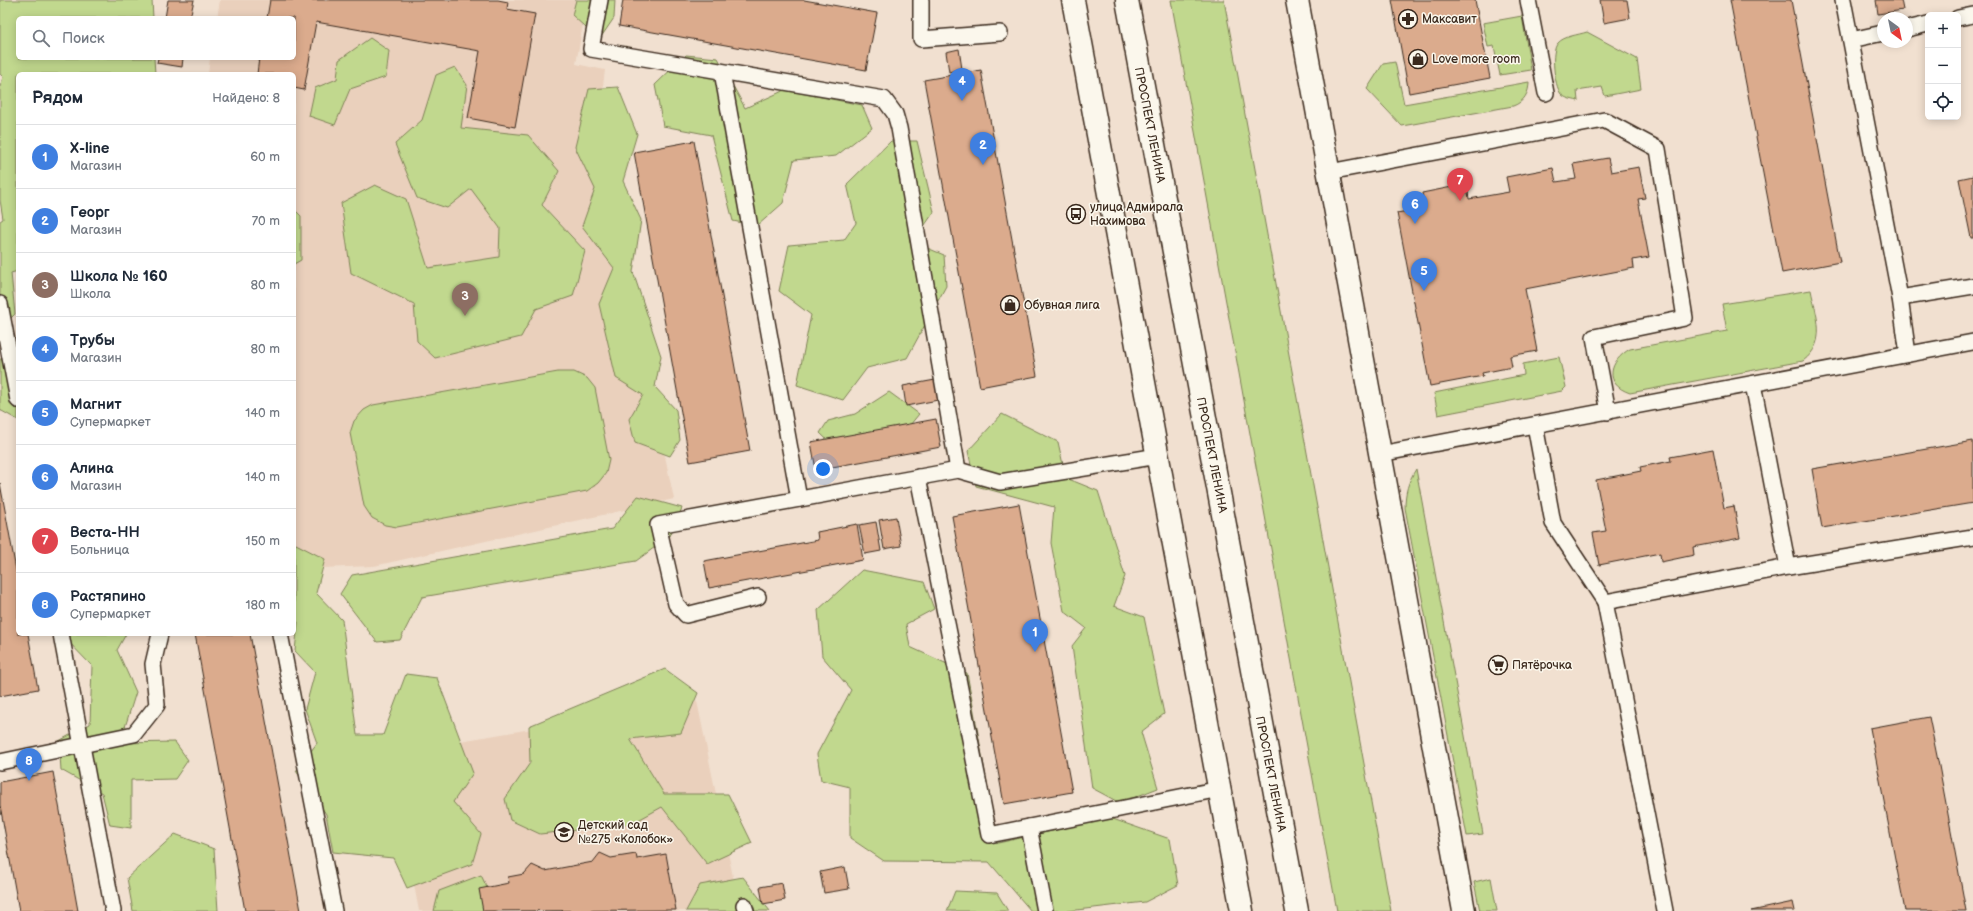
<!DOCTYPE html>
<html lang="ru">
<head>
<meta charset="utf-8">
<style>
  :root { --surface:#fff; --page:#f6f6f7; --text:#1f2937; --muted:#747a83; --line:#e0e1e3; --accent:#b45309 }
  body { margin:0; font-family:"Balsamiq Sans",sans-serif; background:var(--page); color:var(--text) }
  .controls { position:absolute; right:12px; top:12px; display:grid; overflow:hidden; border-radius:6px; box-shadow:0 2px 10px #0003 }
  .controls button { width:36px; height:36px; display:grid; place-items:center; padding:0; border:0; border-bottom:1px solid var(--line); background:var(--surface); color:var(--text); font:20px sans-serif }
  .compass { position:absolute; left:1877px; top:12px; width:36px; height:36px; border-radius:50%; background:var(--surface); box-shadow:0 2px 10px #0003; rotate:147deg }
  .you { position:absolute; left:823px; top:469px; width:14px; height:14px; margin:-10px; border:3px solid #fff; border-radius:50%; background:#1a73e8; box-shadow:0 0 0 6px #1a73e833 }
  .badge { display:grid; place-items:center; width:26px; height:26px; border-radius:50%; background:var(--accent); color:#fff; font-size:13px; font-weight:700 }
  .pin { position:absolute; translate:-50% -33px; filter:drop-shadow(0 1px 2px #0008) }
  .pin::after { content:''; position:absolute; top:21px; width:14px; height:12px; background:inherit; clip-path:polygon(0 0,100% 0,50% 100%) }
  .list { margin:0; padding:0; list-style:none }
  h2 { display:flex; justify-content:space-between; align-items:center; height:52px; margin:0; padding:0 16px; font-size:17px }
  h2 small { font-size:13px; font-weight:400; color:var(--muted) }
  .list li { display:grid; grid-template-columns:26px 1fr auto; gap:12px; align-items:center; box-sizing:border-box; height:64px; padding:0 16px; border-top:1px solid var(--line) }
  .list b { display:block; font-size:15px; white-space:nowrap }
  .list p { margin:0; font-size:13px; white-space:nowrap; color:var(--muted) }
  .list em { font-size:13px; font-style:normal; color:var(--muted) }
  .icon { flex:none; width:22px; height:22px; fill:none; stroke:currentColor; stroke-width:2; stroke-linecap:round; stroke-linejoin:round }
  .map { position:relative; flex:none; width:1973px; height:911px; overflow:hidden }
  .search { position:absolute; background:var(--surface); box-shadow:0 2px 10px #0003; left:16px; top:16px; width:280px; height:44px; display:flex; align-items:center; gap:10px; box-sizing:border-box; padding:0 14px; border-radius:6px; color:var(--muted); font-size:15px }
  .panel { position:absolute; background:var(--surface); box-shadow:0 2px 10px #0003; left:16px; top:72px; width:280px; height:564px; border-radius:6px }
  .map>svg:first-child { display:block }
  .built { fill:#ead0bc }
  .green { fill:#c1d88e; stroke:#7e8156 }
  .building { fill:#dbab8d; stroke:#3b2a1e }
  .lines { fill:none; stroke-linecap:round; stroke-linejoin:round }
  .lane-casing { stroke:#3b2a1e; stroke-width:18 }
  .street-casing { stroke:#3b2a1e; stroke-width:25 }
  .primary-casing { stroke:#3b2a1e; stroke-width:25 }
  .lane { stroke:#fbf7ec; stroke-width:15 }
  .street { stroke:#fbf7ec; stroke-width:22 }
  .primary { stroke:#fbf7ec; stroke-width:22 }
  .labels { text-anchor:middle; stroke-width:3; stroke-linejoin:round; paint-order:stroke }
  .poi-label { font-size:12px; fill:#3b2a1e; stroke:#fbf7ec; text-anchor:start }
  .street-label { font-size:12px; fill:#3b2a1e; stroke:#fbf7ec }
</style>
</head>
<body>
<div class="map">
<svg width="1973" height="911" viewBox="0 0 1973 911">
  <rect width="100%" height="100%" fill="#f1e0d0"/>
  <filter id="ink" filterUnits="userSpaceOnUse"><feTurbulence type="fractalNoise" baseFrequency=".025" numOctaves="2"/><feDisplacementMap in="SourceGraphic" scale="8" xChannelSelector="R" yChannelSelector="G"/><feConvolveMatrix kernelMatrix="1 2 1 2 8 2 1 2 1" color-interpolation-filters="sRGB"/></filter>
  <g filter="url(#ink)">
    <g class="built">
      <path d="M220 0H587L576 64 605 70 597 133 674 499 374 566 296 569 294 560V74H208L210 58H294V18H217Z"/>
      <path d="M697 701 740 911H419L389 753Z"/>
    </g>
    <g class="green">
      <path d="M0 0H152L153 18H18V58H154L155 74H18V271L11 273 15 314 0 329V221L3 219 0 200V87L3 77 0 74Z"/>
      <path d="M576 0H615L614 18 599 40 572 15Z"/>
      <path d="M1171 0H1224L1391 911H1337Z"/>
      <path d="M1522 16 1531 70 1500 75 1494 46 1488 47 1483 23Z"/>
      <path d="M1587 32 1637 59 1641 89 1605 96 1602 87 1577 91 1578 101C1571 99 1566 99 1561 94 1554 85 1550 51 1558 43 1564 36 1578 35 1587 32Z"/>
      <path d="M370 38 389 51 386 77 350 89 335 125 309 116 315 88 337 79 339 60Z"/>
      <path d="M686 55 718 58 745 108 785 90 862 105 872 128 836 156 794 160 783 203 757 226 733 221 711 135 663 126 655 85Z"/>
      <path d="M1395 62 1404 104 1529 82C1529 93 1524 102 1513 106L1402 126 1367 89 1383 64Z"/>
      <path d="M455 67 467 85 461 128 528 135 559 171 542 205 585 251 573 296 536 309 521 337 435 358 417 341 414 304 351 273 341 203 375 185 406 199 428 268 499 257 500 228 471 189 447 208 417 198 395 144 422 120 436 75Z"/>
      <path d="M618 87 637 134 623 181 641 220 633 272 661 356 655 387 676 410 680 440 670 456 635 443 629 419 643 395 616 378 599 304 614 268 582 226 595 189 575 147 589 89Z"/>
      <path d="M891 141H917L934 212 913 242 944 255 946 286 907 358 867 368 843 400 797 385 811 315 779 291 789 245 844 240 856 223 847 184Z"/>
      <path d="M294 209 301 216V260L294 264Z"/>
      <path d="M1811 290C1816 316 1828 342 1803 361L1630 393C1603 384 1609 361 1630 349L1727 331 1722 304Z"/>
      <path d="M1559 357 1566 387 1562 391 1438 415 1434 393 1524 375 1523 364Z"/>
      <path d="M0 359 18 360V420L0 410Z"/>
      <path d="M558 372H574L587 378 595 388 609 460 606 473 598 483 587 491 397 527 385 525 372 518 364 506 350 433 354 421 364 410 373 405Z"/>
      <path d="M889 392 919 414 892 447 840 452 820 433 828 421 855 414Z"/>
      <path d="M1002 414 1058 442 1066 478 1098 491 1125 576 1114 606 1144 617 1164 714 1141 732 1158 788 1120 803 1092 788 1072 646 1086 628 1064 611 1051 543 1054 507 976 486 968 451Z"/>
      <path d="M1416 469 1483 834 1467 836 1405 508C1405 492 1408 482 1416 469Z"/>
      <path d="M638 496 682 508 670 536 636 561 422 597 400 640 377 642 340 594 352 575 612 529Z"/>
      <path d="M296 544 325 559 316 593 342 620 357 735H383L406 674 437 678 473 773 453 802 481 834 472 864 407 888 393 858 333 852 326 814 296 771 317 743 305 709 315 672 295 651 298 622 294 620V545Z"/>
      <path d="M862 570 924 582 934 609 906 624 910 647 967 673 998 843 1110 818 1170 839 1178 885 1145 902 1068 911H1031L989 862 884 861 850 838V787L821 780 817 754 851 690 822 656 818 610Z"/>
      <path d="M61 634H126L117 650 136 692 120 743 175 742 188 760 175 779 131 780V828L110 825 102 793 61 770 59 741 90 724 92 666Z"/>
      <path d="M665 669 698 693 681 733 630 739 664 794H728L752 843 707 864 662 807 631 824 540 834 510 820 505 799 530 763 529 726Z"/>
      <path d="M175 834 214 849 218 911H133L127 878Z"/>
      <path d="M481 875 498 911H434L439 891Z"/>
      <path d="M743 877 770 911H686L700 885Z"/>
      <path d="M1491 878 1497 911H1480L1474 882Z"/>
      <path d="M955 891 997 893 1008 911H947Z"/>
    </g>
    <g class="building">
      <path d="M168 0H194L190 18H165Z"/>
      <path d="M270 0H498L508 2 507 9 535 14 515 127 468 118 480 51 316 22 304 90 294 88V74H257L259 58H294V18H267Z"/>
      <path d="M623 0H804L877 13 866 70 619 26Z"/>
      <path d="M1392 0H1475L1490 78 1409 93Z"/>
      <path d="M1600 0H1627L1630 18 1604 23Z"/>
      <path d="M1730 0H1791L1840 262 1782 273Z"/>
      <path d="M1876 0H1901L1903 10 1878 14Z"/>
      <path d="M959 49 962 69 949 72 946 52Z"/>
      <path d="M158 58H183L182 67 157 63Z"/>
      <path d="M981 70 1037 376 980 387 924 80Z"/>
      <path d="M694 141 750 451 690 462 634 152Z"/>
      <path d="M1608 158 1611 172 1639 167 1645 198 1638 199 1649 257 1633 260 1634 268 1525 289 1537 351 1510 356 1512 367 1482 373 1483 376 1430 386 1397 213 1424 208 1422 193 1467 184 1469 199 1509 192 1506 177 1553 168 1556 182 1576 179 1573 164Z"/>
      <path d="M1973 176V238H1971L1959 179Z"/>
      <path d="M935 380 938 400 906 406 903 386Z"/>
      <path d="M936 419 941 447 816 470 811 442Z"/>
      <path d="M1973 441V503L1822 528 1812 469Z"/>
      <path d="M1713 449 1724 508 1734 506 1740 538 1693 547 1694 555 1661 562 1660 553 1599 565 1593 533 1606 531 1596 480 1641 471 1640 467 1671 461 1670 457Z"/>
      <path d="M0 483 18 581V634H28L38 689 0 696Z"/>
      <path d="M1019 504 1072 792 1004 804 952 516Z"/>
      <path d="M896 517 901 546 884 549 879 520Z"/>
      <path d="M876 522 881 551 865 554 859 525Z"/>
      <path d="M857 524 863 560 709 588 704 561 818 540 817 532Z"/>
      <path d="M195 634H250L301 911H245Z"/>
      <path d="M1929 717 1939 766 1966 911H1905L1870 728Z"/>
      <path d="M53 772 78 911H19L0 805V782Z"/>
      <path d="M600 853 611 858 636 854 637 859 666 854 676 910 483 911 479 889 509 883 508 877 524 874 532 865 545 871 593 862Z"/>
      <path d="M845 867 849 889 824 893 820 872Z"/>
      <path d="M782 883 785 900 763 904 760 887Z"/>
      <path d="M1793 902 1795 911H1751Z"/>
    </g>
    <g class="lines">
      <defs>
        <g id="lane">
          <path d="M600 0 591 49 884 99 895 114 899 128 958 470"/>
          <path d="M921 0V39L1000 33"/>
          <path d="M1528 0 1546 93"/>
          <path d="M1843 0 1900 298 1908 354"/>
          <path d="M1958 18 1973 15"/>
          <path d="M1907 29 1928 24"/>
          <path d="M1851 40 1883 33"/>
          <path d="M722 72 799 499"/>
          <path d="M1329 172 1604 120 1658 149 1685 318 1594 337 1608 412"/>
          <path d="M1900 298 1973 286"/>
          <path d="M0 304 18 400"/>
          <path d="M1535 425 1553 523 1605 602"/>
          <path d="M1380 454 1973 342"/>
          <path d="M918 477 989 835 1220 789"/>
          <path d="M1788 567 1973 537"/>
          <path d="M758 597 686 615 676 604 658 525 958 470 1000 482 1158 456"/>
          <path d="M61 634 113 911"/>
          <path d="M280 634 334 911"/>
          <path d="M0 762 134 734 157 705 153 664 160 634"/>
          <path d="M1029 827 1045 911"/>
          <path d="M744 905 746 911"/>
          <path d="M1665 911 1605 602 1788 567 1753 384"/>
        </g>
        <path id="street" d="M1297 0 1464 911"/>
        <g id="primary">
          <path d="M1073 0 1242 911"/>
          <path d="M1127 0 1297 911"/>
        </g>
      </defs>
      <use href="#lane" class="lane-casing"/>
      <use href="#street" class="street-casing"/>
      <use href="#primary" class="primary-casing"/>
      <use href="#lane" class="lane"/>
      <use href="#street" class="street"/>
      <use href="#primary" class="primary"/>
    </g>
  </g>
  <defs>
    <symbol id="pharmacy-ring" viewBox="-11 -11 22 22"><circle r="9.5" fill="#fbf7ec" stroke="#3b2a1e" stroke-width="1.5"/><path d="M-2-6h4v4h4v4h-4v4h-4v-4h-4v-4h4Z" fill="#3b2a1e"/></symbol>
    <symbol id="shop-ring" viewBox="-11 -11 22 22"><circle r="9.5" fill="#fbf7ec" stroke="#3b2a1e" stroke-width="1.5"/><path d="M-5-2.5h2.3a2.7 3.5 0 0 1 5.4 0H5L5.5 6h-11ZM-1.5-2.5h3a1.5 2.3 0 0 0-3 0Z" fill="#3b2a1e"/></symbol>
    <symbol id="bus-ring" viewBox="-11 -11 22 22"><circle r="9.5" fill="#fbf7ec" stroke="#3b2a1e" stroke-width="1.5"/><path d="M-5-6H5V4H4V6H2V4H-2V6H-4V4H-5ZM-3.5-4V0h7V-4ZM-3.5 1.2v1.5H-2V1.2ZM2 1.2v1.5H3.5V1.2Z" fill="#3b2a1e"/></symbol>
    <symbol id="supermarket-ring" viewBox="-11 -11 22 22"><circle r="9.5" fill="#fbf7ec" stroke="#3b2a1e" stroke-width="1.5"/><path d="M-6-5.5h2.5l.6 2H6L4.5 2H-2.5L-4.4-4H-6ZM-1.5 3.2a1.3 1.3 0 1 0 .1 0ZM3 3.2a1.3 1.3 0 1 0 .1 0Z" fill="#3b2a1e"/></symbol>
    <symbol id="school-ring" viewBox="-11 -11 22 22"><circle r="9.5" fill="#fbf7ec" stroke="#3b2a1e" stroke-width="1.5"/><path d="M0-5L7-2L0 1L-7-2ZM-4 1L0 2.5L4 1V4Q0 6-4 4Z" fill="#3b2a1e"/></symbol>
  </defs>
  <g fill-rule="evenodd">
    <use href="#pharmacy-ring" x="1397" y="8" width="22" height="22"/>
    <use href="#shop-ring" x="1407" y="48" width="22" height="22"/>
    <use href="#bus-ring" x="1065" y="203" width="22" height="22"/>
    <use href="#shop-ring" x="999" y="294" width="22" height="22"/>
    <use href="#supermarket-ring" x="1487" y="654" width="22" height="22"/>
    <use href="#school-ring" x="553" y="821" width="22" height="22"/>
  </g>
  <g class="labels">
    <g class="poi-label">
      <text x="1422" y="23">Максавит</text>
      <text x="1432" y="63">Love more room</text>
      <text x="1090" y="211">улица Адмирала<tspan x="1090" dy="14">Нахимова</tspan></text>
      <text x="1024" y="309">Обувная лига</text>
      <text x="1512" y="669">Пятёрочка</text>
      <text x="578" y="829">Детский сад<tspan x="578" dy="14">№275 «Колобок»</tspan></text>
    </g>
    <g class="street-label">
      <text transform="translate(1150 125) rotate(79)" y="4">ПРОСПЕКТ ЛЕНИНА</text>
      <text transform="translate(1212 455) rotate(79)" y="4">ПРОСПЕКТ ЛЕНИНА</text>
      <text transform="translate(1271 774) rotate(79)" y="4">ПРОСПЕКТ ЛЕНИНА</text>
    </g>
  </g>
</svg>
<div class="controls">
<button>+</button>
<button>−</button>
<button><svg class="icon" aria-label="locate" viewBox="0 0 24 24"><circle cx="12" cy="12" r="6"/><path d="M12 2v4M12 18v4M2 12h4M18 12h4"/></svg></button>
</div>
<svg class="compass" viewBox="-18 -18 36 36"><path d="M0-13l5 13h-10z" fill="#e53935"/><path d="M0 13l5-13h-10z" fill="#747a83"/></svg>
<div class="you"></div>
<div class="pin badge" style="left:1035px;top:652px;background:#3f7fe0">1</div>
<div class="pin badge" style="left:983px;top:165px;background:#3f7fe0">2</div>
<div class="pin badge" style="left:465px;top:316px;background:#8d6e63">3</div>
<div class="pin badge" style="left:962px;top:101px;background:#3f7fe0">4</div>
<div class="pin badge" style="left:1424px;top:291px;background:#3f7fe0">5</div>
<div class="pin badge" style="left:1415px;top:224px;background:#3f7fe0">6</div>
<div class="pin badge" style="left:1460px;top:201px;background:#e0444e">7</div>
<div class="pin badge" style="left:29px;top:781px;background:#3f7fe0">8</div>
<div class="search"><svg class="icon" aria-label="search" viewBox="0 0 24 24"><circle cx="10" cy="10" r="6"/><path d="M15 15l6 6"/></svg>Поиск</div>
<section class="panel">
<h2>Рядом<small>Найдено: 8</small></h2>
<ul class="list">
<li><span class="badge" style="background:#3f7fe0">1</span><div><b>X-line</b><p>Магазин</p></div><em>60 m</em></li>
<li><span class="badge" style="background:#3f7fe0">2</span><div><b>Георг</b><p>Магазин</p></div><em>70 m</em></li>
<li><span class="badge" style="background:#8d6e63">3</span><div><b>Школа № 160</b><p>Школа</p></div><em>80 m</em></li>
<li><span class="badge" style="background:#3f7fe0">4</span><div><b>Трубы</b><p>Магазин</p></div><em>80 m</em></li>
<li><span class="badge" style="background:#3f7fe0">5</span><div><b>Магнит</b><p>Супермаркет</p></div><em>140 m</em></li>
<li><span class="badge" style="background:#3f7fe0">6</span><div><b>Алина</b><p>Магазин</p></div><em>140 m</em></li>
<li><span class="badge" style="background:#e0444e">7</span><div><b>Веста-НН</b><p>Больница</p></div><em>150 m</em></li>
<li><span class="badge" style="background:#3f7fe0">8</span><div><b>Растяпино</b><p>Супермаркет</p></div><em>180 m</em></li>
</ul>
</section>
</div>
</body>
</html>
